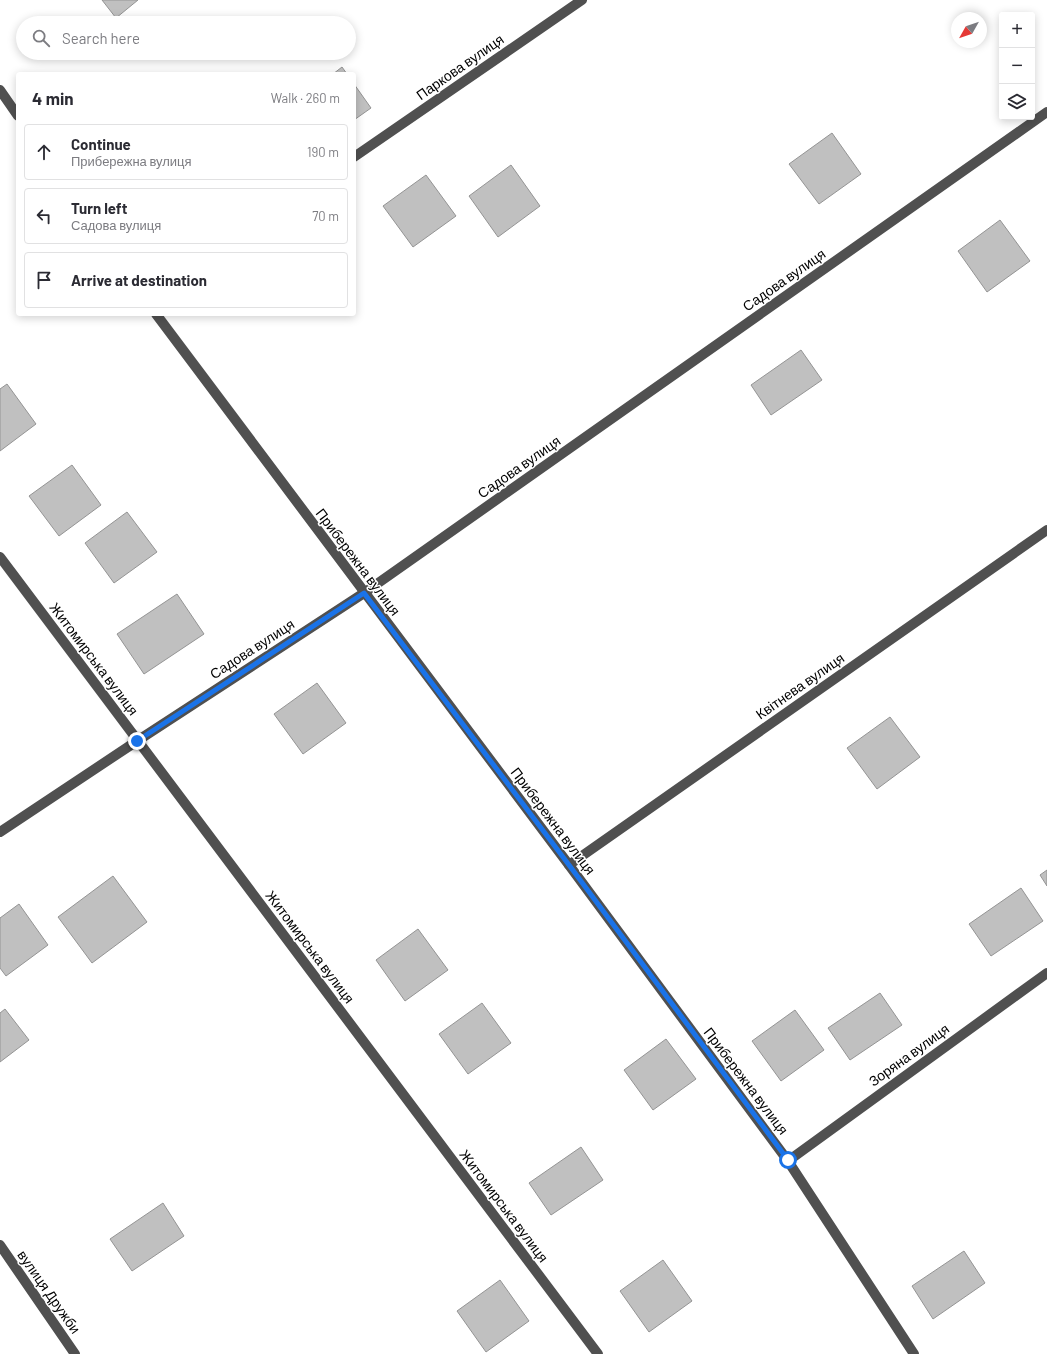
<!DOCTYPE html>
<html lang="en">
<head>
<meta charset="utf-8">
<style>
  :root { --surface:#fff; --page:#f7f7f7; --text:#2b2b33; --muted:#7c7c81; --line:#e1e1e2 }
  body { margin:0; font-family:Barlow,sans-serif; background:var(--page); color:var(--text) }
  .controls { position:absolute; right:12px; top:12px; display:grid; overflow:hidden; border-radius:4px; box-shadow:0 2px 10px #0003 }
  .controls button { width:36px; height:36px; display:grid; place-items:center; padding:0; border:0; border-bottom:1px solid var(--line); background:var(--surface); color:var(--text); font:20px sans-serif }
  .compass { position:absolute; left:951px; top:12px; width:36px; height:36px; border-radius:50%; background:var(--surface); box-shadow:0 2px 10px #0003; rotate:230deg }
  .stop { position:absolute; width:12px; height:12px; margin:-9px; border:3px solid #1a73e8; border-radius:50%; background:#fff }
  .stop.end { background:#1a73e8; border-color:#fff; box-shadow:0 1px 4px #0008 }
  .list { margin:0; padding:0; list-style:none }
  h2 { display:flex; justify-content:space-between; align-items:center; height:52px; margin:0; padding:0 16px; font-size:17px }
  h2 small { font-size:13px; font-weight:400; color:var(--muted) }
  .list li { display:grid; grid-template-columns:26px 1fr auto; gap:12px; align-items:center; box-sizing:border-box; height:56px; margin:0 8px 8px; padding:0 8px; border:1px solid var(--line); border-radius:4px }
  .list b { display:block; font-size:15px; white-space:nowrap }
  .list p { margin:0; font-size:13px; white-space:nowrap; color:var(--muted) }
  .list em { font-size:13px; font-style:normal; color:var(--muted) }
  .icon { flex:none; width:22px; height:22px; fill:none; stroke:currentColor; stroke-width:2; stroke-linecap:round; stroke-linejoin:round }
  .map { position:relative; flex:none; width:1047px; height:1354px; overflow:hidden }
  .search { position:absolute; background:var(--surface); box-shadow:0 2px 10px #0003; left:16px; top:16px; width:340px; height:44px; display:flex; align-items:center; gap:10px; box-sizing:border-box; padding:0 14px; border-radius:22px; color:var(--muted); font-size:15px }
  .panel { position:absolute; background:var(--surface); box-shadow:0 2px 10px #0003; left:16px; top:72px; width:340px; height:244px; border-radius:4px }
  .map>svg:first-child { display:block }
  .building { fill:#c0c0c0; stroke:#949494 }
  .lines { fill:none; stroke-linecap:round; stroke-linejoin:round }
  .minor { stroke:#505050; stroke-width:10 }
  .route { stroke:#1a73e8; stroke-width:5 }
  .labels { text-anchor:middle; stroke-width:3; stroke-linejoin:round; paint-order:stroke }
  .street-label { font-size:14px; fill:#000; stroke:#fff }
</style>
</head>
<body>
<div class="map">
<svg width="1047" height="1354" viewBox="0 0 1047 1354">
  <rect width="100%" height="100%" fill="#fff"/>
  <g class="building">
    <path d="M102 0H138L116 18Z"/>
    <path d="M342 67 347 74H333Z"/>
    <path d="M354 84 371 108 354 120Z"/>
    <path d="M832 133 861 174 819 204 789 164Z"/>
    <path d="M511 165 540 206 498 237 469 196Z"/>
    <path d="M426 175 456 216 413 247 383 206Z"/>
    <path d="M1000 220 1030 261 987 292 958 251Z"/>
    <path d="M801 350 822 380 771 415 751 385Z"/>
    <path d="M7 384 36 424 0 451V389Z"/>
    <path d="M72 465 101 505 59 536 29 496Z"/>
    <path d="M127 512 157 552 114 583 85 543Z"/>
    <path d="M177 594 204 634 144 674 117 634Z"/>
    <path d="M317 683 346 723 303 754 274 714Z"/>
    <path d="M890 717 920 757 877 789 847 748Z"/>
    <path d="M1047 870V886L1040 875Z"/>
    <path d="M113 876 147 922 92 963 58 917Z"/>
    <path d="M1021 888 1043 921 991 956 969 924Z"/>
    <path d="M19 904 48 945 6 976 0 968V918Z"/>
    <path d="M418 929 448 970 405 1001 376 960Z"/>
    <path d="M880 993 902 1025 850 1060 828 1028Z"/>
    <path d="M482 1003 511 1043 468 1074 439 1034Z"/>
    <path d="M5 1009 29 1040 0 1062V1013Z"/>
    <path d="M795 1010 824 1050 781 1081 752 1041Z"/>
    <path d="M666 1039 696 1079 653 1110 624 1070Z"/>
    <path d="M581 1147 603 1180 551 1215 529 1183Z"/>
    <path d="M163 1203 184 1236 132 1271 110 1239Z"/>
    <path d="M964 1251 985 1283 933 1319 912 1286Z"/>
    <path d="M663 1260 692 1301 649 1332 620 1291Z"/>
    <path d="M500 1280 529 1321 486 1352 457 1311Z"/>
  </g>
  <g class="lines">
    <g class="minor">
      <path d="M0 90 18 116"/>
      <path d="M354 157 582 0"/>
      <path d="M156 314 569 865 788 1161 914 1354"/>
      <path d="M0 557 598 1354"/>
      <path d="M0 832 137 741 364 593 1047 112"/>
      <path d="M569 865 1047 530"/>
      <path d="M788 1161 1047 973"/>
      <path d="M0 1245 75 1354"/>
    </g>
  </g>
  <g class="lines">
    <path class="route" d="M137 741 364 593 569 865 788 1160"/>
  </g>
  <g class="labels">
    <g class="street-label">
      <text transform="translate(460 67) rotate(-35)" y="5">Паркова вулиця</text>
      <text transform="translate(784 280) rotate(-35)" y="5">Садова вулиця</text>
      <text transform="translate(519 467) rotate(-35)" y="5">Садова вулиця</text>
      <text transform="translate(358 562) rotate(53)" y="5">Прибережна вулиця</text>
      <text transform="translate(252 649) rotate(-33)" y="5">Садова вулиця</text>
      <text transform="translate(94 659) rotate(53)" y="5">Житомирська вулиця</text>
      <text transform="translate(800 686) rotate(-35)" y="5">Квітнева вулиця</text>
      <text transform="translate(553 821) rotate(53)" y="5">Прибережна вулиця</text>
      <text transform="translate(310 947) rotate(53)" y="5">Житомирська вулиця</text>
      <text transform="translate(909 1055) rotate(-36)" y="5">Зоряна вулиця</text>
      <text transform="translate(746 1081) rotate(53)" y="5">Прибережна вулиця</text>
      <text transform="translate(504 1206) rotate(53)" y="5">Житомирська вулиця</text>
      <text transform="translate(49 1292) rotate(55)" y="5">вулиця Дружби</text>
    </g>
  </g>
</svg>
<div class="controls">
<button>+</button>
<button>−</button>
<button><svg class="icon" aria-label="layers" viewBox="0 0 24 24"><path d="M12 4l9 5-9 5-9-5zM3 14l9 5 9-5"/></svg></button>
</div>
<svg class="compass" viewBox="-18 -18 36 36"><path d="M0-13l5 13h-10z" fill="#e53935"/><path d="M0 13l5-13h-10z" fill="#7c7c81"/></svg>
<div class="stop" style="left:788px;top:1160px"></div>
<div class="stop end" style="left:137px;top:741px"></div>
<div class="search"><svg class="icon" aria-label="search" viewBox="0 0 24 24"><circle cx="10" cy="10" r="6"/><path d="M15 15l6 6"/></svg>Search here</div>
<section class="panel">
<h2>4 min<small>Walk · 260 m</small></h2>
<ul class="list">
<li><svg class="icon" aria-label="ahead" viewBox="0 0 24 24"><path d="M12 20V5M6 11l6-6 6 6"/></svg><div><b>Continue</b><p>Прибережна вулиця</p></div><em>190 m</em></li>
<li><svg class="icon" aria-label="left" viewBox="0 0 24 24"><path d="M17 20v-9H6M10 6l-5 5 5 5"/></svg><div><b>Turn left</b><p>Садова вулиця</p></div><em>70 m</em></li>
<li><svg class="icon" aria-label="arrive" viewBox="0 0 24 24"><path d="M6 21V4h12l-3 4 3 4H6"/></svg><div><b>Arrive at destination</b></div></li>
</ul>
</section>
</div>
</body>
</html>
